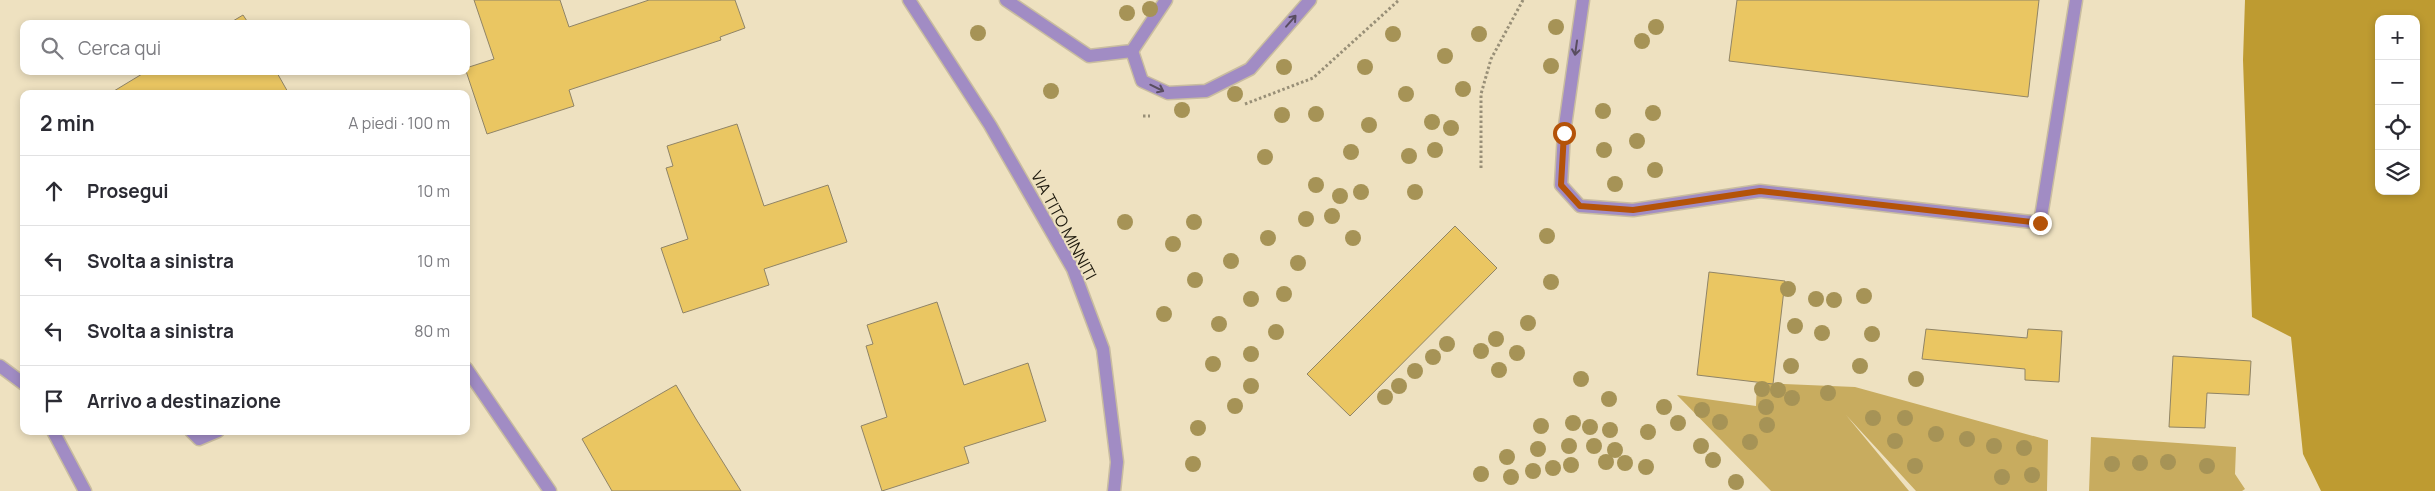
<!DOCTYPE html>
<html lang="it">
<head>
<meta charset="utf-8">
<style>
  :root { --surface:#fff; --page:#f7f7f7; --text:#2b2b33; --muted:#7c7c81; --line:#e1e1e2 }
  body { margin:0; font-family:Manrope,sans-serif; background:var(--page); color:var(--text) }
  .controls { position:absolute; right:15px; top:15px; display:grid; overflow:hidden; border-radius:10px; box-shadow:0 2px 8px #0003 }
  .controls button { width:45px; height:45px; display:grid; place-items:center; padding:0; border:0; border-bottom:1px solid var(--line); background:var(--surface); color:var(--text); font:25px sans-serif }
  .stop { position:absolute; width:15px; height:15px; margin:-11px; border:4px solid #b45309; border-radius:50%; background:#fff }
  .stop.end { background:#b45309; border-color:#fff; box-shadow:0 1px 5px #0008 }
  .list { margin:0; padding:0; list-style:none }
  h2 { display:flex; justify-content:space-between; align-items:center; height:65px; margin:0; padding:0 20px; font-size:21px }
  h2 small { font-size:16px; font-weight:400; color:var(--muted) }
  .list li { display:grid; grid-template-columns:32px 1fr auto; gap:15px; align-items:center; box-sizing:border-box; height:70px; padding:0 20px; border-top:1px solid var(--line) }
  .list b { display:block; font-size:19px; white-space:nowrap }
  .list em { font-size:16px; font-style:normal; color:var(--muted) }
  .icon { flex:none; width:28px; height:28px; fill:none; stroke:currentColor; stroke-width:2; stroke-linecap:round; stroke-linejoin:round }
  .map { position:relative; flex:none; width:2435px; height:491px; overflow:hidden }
  .search { position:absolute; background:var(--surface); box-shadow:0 2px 8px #0003; left:20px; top:20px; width:450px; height:55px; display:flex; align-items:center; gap:12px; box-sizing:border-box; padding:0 18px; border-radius:10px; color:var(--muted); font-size:19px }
  .panel { position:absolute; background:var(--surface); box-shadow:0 2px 8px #0003; left:20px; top:90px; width:450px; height:345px; border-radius:10px }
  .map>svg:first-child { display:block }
  .green { fill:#c8ac5f }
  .water { fill:#be9b31; fill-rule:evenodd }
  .building { fill:#eac662; stroke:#908466 }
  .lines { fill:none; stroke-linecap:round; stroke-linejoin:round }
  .minor-casing { stroke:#c9bda0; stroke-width:15 }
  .path { stroke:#988f77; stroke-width:3; stroke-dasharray:2.5 2.5; stroke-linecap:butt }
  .minor { stroke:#a18cc4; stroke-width:12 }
  .tree { fill:#a69356 }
  .oneway { stroke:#594d60 }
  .route { stroke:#b45309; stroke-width:6 }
  .labels { text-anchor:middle; stroke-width:4; stroke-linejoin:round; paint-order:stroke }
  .street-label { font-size:16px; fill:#1e1a0e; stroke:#eee1c0 }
</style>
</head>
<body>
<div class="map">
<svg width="2435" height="491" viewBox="0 0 2435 491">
  <rect width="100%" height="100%" fill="#eee1c0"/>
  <g class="green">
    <path d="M1757 383 1855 387 2048 440 2047 491H1916L1846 415 1909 491H1771L1677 395 1756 406Z"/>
    <path d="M2091 437 2236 447 2235 474 2245 489 2242 491H2089Z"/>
  </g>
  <path class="water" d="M2245 0H2435V491H2321L2303 454 2291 337 2252 317 2243 60ZM2379 19H2416V191H2379Z"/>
  <g class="building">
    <path d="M474 0H560L569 27 649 0H735L745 28 720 37 721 40 569 90 574 106 487 134 466 71V68L494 59Z"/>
    <path d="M1737 0H2039L2028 97 1729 61Z"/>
    <path d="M243 15 249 24H228Z"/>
    <path d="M147 71H276L289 94H109Z"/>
    <path d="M737 124 764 206 828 185 847 242 764 269 769 285 683 313 661 248 688 239 666 168 673 166 667 146Z"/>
    <path d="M1455 226 1497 268 1350 416 1307 374Z"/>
    <path d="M1709 272 1785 281 1773 384 1697 375Z"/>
    <path d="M937 302 964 385 1028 363 1046 421 964 447 969 463 882 491 861 426 887 417 866 346 873 344 867 325Z"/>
    <path d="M1926 329 2027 338 2028 329 2062 331 2059 382 2025 380V369L1922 359Z"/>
    <path d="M2173 356 2251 361 2249 395 2207 393 2205 428 2169 427Z"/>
    <path d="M676 385 696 419 741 491H612L582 439Z"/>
  </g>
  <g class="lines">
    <defs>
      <g id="minor">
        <path d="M909 0 990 125 1073 269 1103 349 1117 462 1114 491"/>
        <path d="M1006 0 1089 56 1132 51 1166 0"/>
        <path d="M1583 0 1564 133 1561 185 1580 206 1633 210 1760 191 2040 223 2076 0"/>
        <path d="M1132 51 1142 81 1168 93 1206 91 1250 69 1310 0"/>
        <path d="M0 366 24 384"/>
        <path d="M466 368 550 491"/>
        <path d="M53 431 85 491"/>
        <path d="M191 431 199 439 218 431"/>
      </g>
    </defs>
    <use href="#minor" class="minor-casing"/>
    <g class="path">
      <path d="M1245 104 1313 78 1399 0"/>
      <path d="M1143 116H1150"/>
      <path d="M1481 168V94L1491 59 1523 0"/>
    </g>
    <use href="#minor" class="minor"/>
  </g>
  <g class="tree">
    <circle cx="1150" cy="9" r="8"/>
    <circle cx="1127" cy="13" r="8"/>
    <circle cx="1556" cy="27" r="8"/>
    <circle cx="1656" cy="27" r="8"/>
    <circle cx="978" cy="33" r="8"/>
    <circle cx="1393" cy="34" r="8"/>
    <circle cx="1479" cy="34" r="8"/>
    <circle cx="1642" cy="41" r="8"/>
    <circle cx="1445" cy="56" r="8"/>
    <circle cx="1551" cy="66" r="8"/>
    <circle cx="1284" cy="67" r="8"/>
    <circle cx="1365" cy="67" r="8"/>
    <circle cx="1463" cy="89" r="8"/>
    <circle cx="1051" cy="91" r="8"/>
    <circle cx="1235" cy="94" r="8"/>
    <circle cx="1406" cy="94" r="8"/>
    <circle cx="1182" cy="110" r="8"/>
    <circle cx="1603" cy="111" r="8"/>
    <circle cx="1653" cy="113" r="8"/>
    <circle cx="1316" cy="114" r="8"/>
    <circle cx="1282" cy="115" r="8"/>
    <circle cx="1432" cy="122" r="8"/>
    <circle cx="1369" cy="125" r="8"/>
    <circle cx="1451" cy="128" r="8"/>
    <circle cx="1637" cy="141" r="8"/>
    <circle cx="1435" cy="150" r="8"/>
    <circle cx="1604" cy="150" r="8"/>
    <circle cx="1351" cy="152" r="8"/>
    <circle cx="1409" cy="156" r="8"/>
    <circle cx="1265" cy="157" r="8"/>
    <circle cx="1655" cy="170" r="8"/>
    <circle cx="1615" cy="184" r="8"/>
    <circle cx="1316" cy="185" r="8"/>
    <circle cx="1361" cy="192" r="8"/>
    <circle cx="1415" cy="192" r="8"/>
    <circle cx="1340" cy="196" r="8"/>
    <circle cx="1332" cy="216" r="8"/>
    <circle cx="1306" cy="219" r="8"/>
    <circle cx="1125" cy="222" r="8"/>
    <circle cx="1194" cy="222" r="8"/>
    <circle cx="1547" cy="236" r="8"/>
    <circle cx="1268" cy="238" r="8"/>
    <circle cx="1353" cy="238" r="8"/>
    <circle cx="1173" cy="244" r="8"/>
    <circle cx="1231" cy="261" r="8"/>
    <circle cx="1298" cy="263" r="8"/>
    <circle cx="1195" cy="280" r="8"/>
    <circle cx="1551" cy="282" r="8"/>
    <circle cx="1788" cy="289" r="8"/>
    <circle cx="1284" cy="294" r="8"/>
    <circle cx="1864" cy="296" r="8"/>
    <circle cx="1251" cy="299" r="8"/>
    <circle cx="1816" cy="299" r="8"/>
    <circle cx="1834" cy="300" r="8"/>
    <circle cx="1164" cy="314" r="8"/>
    <circle cx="1528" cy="323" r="8"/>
    <circle cx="1219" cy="324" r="8"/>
    <circle cx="1795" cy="326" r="8"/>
    <circle cx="1276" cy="332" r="8"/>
    <circle cx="1822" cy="333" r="8"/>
    <circle cx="1872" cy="334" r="8"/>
    <circle cx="1496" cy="339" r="8"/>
    <circle cx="1447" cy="344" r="8"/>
    <circle cx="1481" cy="351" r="8"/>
    <circle cx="1517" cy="353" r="8"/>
    <circle cx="1251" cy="354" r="8"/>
    <circle cx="1433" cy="357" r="8"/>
    <circle cx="1213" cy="364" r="8"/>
    <circle cx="1791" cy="366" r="8"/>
    <circle cx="1860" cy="366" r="8"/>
    <circle cx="1499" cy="370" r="8"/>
    <circle cx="1415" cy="371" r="8"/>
    <circle cx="1581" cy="379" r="8"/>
    <circle cx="1916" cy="379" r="8"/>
    <circle cx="1251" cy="386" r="8"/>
    <circle cx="1399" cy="386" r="8"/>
    <circle cx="1762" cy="389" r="8"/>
    <circle cx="1778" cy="390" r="8"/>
    <circle cx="1828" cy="393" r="8"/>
    <circle cx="1385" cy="397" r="8"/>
    <circle cx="1792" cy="398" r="8"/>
    <circle cx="1609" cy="399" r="8"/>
    <circle cx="1235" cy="406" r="8"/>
    <circle cx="1664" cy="407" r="8"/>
    <circle cx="1766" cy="407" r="8"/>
    <circle cx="1702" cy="410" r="8"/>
    <circle cx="1873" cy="418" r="8"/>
    <circle cx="1905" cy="418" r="8"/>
    <circle cx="1720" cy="422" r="8"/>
    <circle cx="1573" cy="423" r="8"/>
    <circle cx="1678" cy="423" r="8"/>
    <circle cx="1767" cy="425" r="8"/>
    <circle cx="1541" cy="426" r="8"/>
    <circle cx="1590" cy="427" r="8"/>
    <circle cx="1198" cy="428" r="8"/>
    <circle cx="1610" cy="430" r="8"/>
    <circle cx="1648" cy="432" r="8"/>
    <circle cx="1936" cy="434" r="8"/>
    <circle cx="1967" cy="439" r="8"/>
    <circle cx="1895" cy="441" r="8"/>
    <circle cx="1750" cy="442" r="8"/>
    <circle cx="1569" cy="446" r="8"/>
    <circle cx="1594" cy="446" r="8"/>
    <circle cx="1701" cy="446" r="8"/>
    <circle cx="1994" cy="446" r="8"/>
    <circle cx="2024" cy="448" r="8"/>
    <circle cx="1538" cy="449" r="8"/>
    <circle cx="1615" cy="450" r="8"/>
    <circle cx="1507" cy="457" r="8"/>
    <circle cx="1713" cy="460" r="8"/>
    <circle cx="1606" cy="462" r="8"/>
    <circle cx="2168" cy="462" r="8"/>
    <circle cx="1625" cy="463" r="8"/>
    <circle cx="2140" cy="463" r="8"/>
    <circle cx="1193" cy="464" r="8"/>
    <circle cx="2112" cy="464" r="8"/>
    <circle cx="1571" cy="465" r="8"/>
    <circle cx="1915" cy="466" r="8"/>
    <circle cx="2207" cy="466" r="8"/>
    <circle cx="1646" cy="467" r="8"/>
    <circle cx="1553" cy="468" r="8"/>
    <circle cx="1533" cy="471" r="8"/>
    <circle cx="1481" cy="474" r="8"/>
    <circle cx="2032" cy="475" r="8"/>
    <circle cx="1511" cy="477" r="8"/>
    <circle cx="2002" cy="477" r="8"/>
    <circle cx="1736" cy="482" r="8"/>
  </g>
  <defs><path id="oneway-shaft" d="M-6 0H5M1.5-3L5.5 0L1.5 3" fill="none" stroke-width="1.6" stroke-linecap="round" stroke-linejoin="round" transform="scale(1.25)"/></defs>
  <g class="oneway">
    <use href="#oneway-shaft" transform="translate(1291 21) rotate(-49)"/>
    <use href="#oneway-shaft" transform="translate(1576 48) rotate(98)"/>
    <use href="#oneway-shaft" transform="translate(1157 88) rotate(26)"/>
  </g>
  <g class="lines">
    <path class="route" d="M1564 133 1561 185 1580 206 1633 210 1760 191 2040 223"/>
  </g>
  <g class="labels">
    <g class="street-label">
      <text transform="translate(1064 225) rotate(62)" y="6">VIA TITO MINNITI</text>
    </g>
  </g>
</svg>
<div class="controls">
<button>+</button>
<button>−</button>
<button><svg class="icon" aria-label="locate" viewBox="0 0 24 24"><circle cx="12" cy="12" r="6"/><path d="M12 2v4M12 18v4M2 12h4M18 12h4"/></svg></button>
<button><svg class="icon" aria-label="layers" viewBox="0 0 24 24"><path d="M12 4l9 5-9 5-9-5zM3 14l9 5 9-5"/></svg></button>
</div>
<div class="stop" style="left:1564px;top:133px"></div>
<div class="stop end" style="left:2040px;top:223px"></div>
<div class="search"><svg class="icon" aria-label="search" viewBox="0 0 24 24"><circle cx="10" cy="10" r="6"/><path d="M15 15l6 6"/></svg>Cerca qui</div>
<section class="panel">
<h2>2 min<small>A piedi · 100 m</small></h2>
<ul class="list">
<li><svg class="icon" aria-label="ahead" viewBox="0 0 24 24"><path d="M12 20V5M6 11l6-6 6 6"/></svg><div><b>Prosegui</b></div><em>10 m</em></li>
<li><svg class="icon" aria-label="left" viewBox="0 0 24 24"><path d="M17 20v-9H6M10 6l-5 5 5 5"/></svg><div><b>Svolta a sinistra</b></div><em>10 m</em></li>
<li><svg class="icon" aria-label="left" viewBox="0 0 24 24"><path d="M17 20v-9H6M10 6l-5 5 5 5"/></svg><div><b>Svolta a sinistra</b></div><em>80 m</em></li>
<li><svg class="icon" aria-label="arrive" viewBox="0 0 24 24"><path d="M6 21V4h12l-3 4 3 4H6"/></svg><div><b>Arrivo a destinazione</b></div></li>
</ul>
</section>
</div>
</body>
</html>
